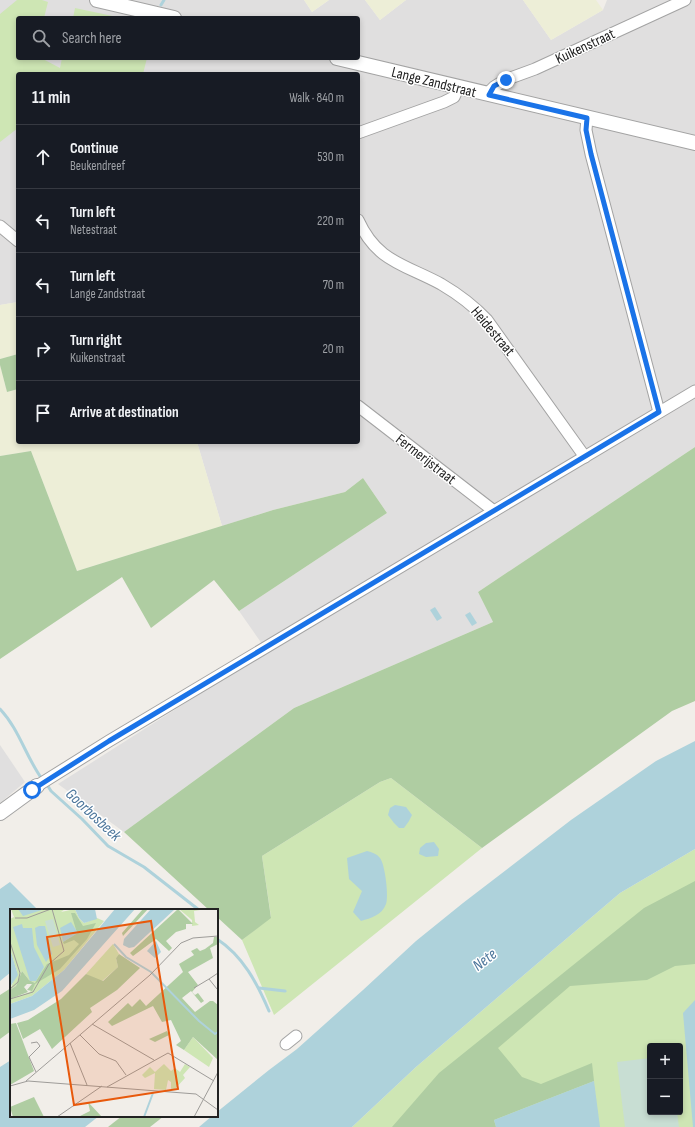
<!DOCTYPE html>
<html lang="en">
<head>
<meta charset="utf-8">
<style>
  :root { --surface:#171b24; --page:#20242c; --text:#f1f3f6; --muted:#9ea1a6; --line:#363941 }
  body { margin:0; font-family:"Sofia Sans Condensed",sans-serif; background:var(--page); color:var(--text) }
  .controls { position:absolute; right:12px; bottom:12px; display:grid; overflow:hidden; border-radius:4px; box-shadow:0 2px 6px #0003 }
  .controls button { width:36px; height:36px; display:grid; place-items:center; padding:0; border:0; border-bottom:1px solid var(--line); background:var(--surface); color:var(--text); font:20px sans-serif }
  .stop { position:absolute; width:12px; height:12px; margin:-9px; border:3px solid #1a73e8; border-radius:50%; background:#fff }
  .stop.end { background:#1a73e8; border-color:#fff; box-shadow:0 1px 4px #0008 }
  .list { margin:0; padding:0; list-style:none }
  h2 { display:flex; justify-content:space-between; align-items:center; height:52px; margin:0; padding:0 16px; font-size:17px }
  h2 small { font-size:13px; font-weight:400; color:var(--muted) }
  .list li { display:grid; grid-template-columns:26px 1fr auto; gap:12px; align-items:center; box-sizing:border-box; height:64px; padding:0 16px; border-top:1px solid var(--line) }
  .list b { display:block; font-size:15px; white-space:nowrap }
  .list p { margin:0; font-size:13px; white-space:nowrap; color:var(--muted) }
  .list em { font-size:13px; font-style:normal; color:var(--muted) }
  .icon { flex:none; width:22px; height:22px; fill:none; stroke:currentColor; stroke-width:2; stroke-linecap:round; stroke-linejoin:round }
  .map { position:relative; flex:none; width:695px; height:1127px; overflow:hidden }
  .search { position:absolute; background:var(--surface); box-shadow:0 2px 6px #0003; left:16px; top:16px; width:344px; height:44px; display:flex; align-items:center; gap:10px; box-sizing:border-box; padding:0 14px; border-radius:4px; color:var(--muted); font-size:15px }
  .panel { position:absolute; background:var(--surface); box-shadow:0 2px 6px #0003; left:16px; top:72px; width:344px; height:372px; border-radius:4px }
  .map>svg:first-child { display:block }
  .residential { fill:#e0dfdf; fill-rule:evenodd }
  .farmland { fill:#edeed7 }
  .grass { fill:#cee6b4; fill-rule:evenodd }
  .forest { fill:#afcda2 }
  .wetland { fill:#c8ded3 }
  .water { fill:#aed2db }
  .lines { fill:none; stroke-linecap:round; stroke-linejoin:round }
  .stream { stroke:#aed2db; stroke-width:3 }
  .minor-casing { stroke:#a3a3a3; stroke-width:13 }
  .tertiary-casing { stroke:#a3a3a3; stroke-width:16 }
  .minor { stroke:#fff; stroke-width:11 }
  .tertiary { stroke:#fff; stroke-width:14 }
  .route { stroke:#1a73e8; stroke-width:5 }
  .labels { text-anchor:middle; stroke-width:3; stroke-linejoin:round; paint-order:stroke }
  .street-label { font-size:15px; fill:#222; stroke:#fff }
  .water-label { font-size:16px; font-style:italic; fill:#4e779c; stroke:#fff }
  .inset-river { fill:none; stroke:#aed2db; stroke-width:2 }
  .inset-road { fill:none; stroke:#9e9c99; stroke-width:1 }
  .view { fill:#e8590c; fill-opacity:0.15; stroke:#e8590c; stroke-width:2 }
  .inset-edge { fill:none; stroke:#222; stroke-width:2 }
</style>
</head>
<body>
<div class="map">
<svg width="695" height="1127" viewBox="0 0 695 1127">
  <rect width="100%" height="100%" fill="#f1eee9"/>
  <g class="residential">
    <path d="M0 0H304L312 12 329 0H365L380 20 406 0H523L551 40 603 10 607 0H695V447L478 592 493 622 294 708 124 832 58 784 267 651 239 611 387 513 363 478 345 492 273 510 222 526 197 442H358V74H18V302L0 305ZM18 18H358V58H18Z"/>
    <path d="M0 745 25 782 0 803Z"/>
  </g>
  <g class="farmland">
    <path d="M304 0H329L312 12Z"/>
    <path d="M365 0H406L380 20Z"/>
    <path d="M523 0H596L603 10 551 40Z"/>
    <path d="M18 302V354L0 359V305Z"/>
    <path d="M0 365 7 392 18 389V442H197L222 526 77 571 31 451 0 456Z"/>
  </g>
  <g class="grass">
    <path d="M17 0H42L48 2 44 18H18V58H41L60 68 62 58H147L143 74H18V128L0 142V14Z"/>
    <path d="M75 8 122 18H73Z"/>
    <path d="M391 778 482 848 274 1015 242 940 271 917 262 856 380 782Z"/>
    <path d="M695 849V1127H352L416 1067 620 893ZM650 1046H680V1112H650Z"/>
  </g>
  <g class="forest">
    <path d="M18 354V389L7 392 0 365V359Z"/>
    <path d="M695 447V701L672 711 482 848 391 778 380 782 262 856 271 918 242 940 217 917V910H209L124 832 294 708 493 622 478 592Z"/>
    <path d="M31 451 77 571 273 510 345 492 363 478 387 513 239 611 214 580 151 628 122 577 0 659V456Z"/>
    <path d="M695 881V964L675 966 647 980 570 986 498 1048 522 1077 541 1084 592 1063 594 1081 494 1120 496 1127H392L439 1073 644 908Z"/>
    <path d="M11 988V1031L0 1039V995Z"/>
    <path d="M122 1116H164L150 1127H108Z"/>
  </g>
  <path class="wetland" d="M650 1058V1112H677L679 1127H625L617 1062Z"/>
  <g class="water">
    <path d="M435 607 442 618 437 621 430 610Z"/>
    <path d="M470 612 477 623 472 626 465 615Z"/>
    <path d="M695 741V849L620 893 416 1067 352 1127H199L212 1116H217V1112L269 1070 297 1049 363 990 416 941 463 903 571 820 656 761Z"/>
    <path d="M395 805 406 807 412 815 409 821 404 828H399L394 823 388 815 390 808Z"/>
    <path d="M434 842 439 849 438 856 426 857 419 854 420 848 426 843Z"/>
    <path d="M367 851C372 852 377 854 380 858 385 864 389 897 386 904 382 915 371 918 361 921L353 912 362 891 349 879 347 858Z"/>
    <path d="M10 882 38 910H11V972L0 981V889Z"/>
    <path d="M695 1000V1127H693L683 1013Z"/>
    <path d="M11 1060V1116H99L85 1127H0V1067Z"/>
    <path d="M594 1081 600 1127H496L494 1120Z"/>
  </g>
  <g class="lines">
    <g class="stream">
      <path d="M161 5 164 0"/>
      <path d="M0 709C19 729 26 757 42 779"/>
      <path d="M46 783 51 791 82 819 108 846 144 867 199 910"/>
      <path d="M217 939C243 956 257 983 269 1011"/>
      <path d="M259 988 285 991"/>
    </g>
    <defs>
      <g id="minor">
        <path d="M489 95 490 91 494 87 505 80 535 69 685 0"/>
        <path d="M587 118 586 130 591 154 659 412"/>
        <path d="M358 133 444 102 454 97 458 88"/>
        <path d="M358 220C377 262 404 264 441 284 458 294 473 305 487 320L585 457"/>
        <path d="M0 226 18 241"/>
        <path d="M358 406 494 511"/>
        <path d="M37 786 109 741 695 391"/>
        <path d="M286 1044 296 1036"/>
      </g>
      <g id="tertiary">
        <path d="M97 0 174 18"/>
        <path d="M337 58 695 143"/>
        <path d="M0 813 37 786"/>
      </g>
    </defs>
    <use href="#minor" class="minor-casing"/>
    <use href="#tertiary" class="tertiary-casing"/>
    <use href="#minor" class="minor"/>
    <use href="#tertiary" class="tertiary"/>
  </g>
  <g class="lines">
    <path class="route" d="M32 790 109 741 659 412 591 154 586 130 587 118 489 95 494 86 506 80"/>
  </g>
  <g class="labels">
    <g class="street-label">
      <text transform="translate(585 46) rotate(-25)" y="5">Kuikenstraat</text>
      <text transform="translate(434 82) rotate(14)" y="5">Lange Zandstraat</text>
      <text transform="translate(493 331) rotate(50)" y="5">Heidestraat</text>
      <text transform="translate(426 459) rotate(38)" y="5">Fermerijstraat</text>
    </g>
    <g class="water-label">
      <text transform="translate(94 814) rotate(43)" y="6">Goorbosbeek</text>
      <text transform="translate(484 959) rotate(-38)" y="6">Nete</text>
    </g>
  </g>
  <g transform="translate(10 909)">
    <rect width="208" height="208" fill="#f1eee9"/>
    <path d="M1 0H55L51 3 65 0 69 9 74 14 87 9 94 12 54 61 22 87 0 95V90L20 83 25 74 19 71 12 62 6 77 0 81 7 63 0 40V10L4 8ZM169 0H196L184 2 185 13 189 16 182 17V11ZM103 35 109 45 106 49 108 58 91 73 76 65ZM183 128 203 149 199 158 174 141ZM154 155 161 162 165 159 170 163 175 155 180 158 173 166 175 169 164 181H161V173L158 171 156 181 144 180 145 164 135 169 132 166 140 158 145 163Z" fill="#cee6b4"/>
    <path d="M133 0H138L113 27 112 24ZM168 0 183 15H176V20L166 23 156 32 162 39 159 42 146 30 123 47 120 44ZM61 4H65L73 17 86 14 77 30 50 60 25 75 22 82 17 81 22 75H17L14 78 18 83 0 90V81L6 77 12 62 19 71 25 74 37 55 59 46 69 35 64 31 54 35 53 33 67 24ZM204 28H208V35L200 39 203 49 178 63 188 76 182 83 185 86 188 84 194 92 191 94 181 82 172 89 185 103 200 92H203L208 96V151L183 128 174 141 166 136 171 132 161 111 152 113 143 97 102 117 98 113 118 94 122 98 130 90 136 97 173 63 169 55 184 46 181 42 187 39 190 42 195 40 203 34ZM109 45 130 59 107 81 80 99 82 103 42 140 30 120 13 130 7 114 18 111 51 90 76 65 93 72 108 58 106 49ZM6 114 24 162 0 176V115ZM157 122 159 126 145 133 139 130ZM24 188 34 208H3L0 198ZM78 193 92 208H68L80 202Z" fill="#afcda2"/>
    <path d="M43 10 50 36 43 38 35 12Z" fill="#c8ded3"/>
    <path d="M8 0H35L13 7ZM65 0H85L87 10 74 14 69 9ZM105 0H125L52 82 24 101 0 110V95L22 87 54 61ZM141 0H165L124 38 119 39 113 36 114 30ZM61 13 68 24 53 33 50 19ZM12 15 13 19H22L24 38 34 58 26 72H20L3 18ZM29 17H35L42 45 36 53 27 36 25 19ZM146 32 151 43 145 49 137 42ZM0 40 8 66 0 78Z" fill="#aed2db"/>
    <path class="inset-river" d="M104 35 116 48 141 63 189 112 205 125 208 123M134 208 143 184"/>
    <path class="inset-road" d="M5 9H17L41 0M0 33 10 64 8 73 0 80M184 79 199 70M207 80 199 70 208 64M0 90 23 83 39 55 54 42 42 0M82 115 144 151M70 126 89 145 106 152 116 166M21 134 27 133 30 137 19 148 26 163M60 134 77 176M16 172 140 66 171 34 183 29 208 27M0 177 18 172 186 185 208 201M97 178 158 144 204 172M47 208 92 177M184 208 208 163"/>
    <path class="view" d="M141 12 168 180 64 196 37 28Z"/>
    <rect width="208" height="208" class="inset-edge"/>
  </g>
</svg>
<div class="controls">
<button>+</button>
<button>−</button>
</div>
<div class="stop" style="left:32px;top:790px"></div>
<div class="stop end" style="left:506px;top:80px"></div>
<div class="search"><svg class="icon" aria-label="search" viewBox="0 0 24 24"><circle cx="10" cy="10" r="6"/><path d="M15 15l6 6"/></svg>Search here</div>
<section class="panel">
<h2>11 min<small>Walk · 840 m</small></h2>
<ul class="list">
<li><svg class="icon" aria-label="ahead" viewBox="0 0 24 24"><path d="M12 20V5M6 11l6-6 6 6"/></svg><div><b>Continue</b><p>Beukendreef</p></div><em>530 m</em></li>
<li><svg class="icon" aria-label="left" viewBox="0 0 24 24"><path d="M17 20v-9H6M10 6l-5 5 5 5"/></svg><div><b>Turn left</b><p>Netestraat</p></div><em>220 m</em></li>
<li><svg class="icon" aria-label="left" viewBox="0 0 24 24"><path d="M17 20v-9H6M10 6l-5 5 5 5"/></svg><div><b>Turn left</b><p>Lange Zandstraat</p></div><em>70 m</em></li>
<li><svg class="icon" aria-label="right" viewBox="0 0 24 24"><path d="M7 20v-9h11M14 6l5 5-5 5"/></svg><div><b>Turn right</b><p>Kuikenstraat</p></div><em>20 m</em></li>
<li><svg class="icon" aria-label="arrive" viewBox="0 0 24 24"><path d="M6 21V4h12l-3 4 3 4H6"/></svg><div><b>Arrive at destination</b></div></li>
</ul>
</section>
</div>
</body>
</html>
